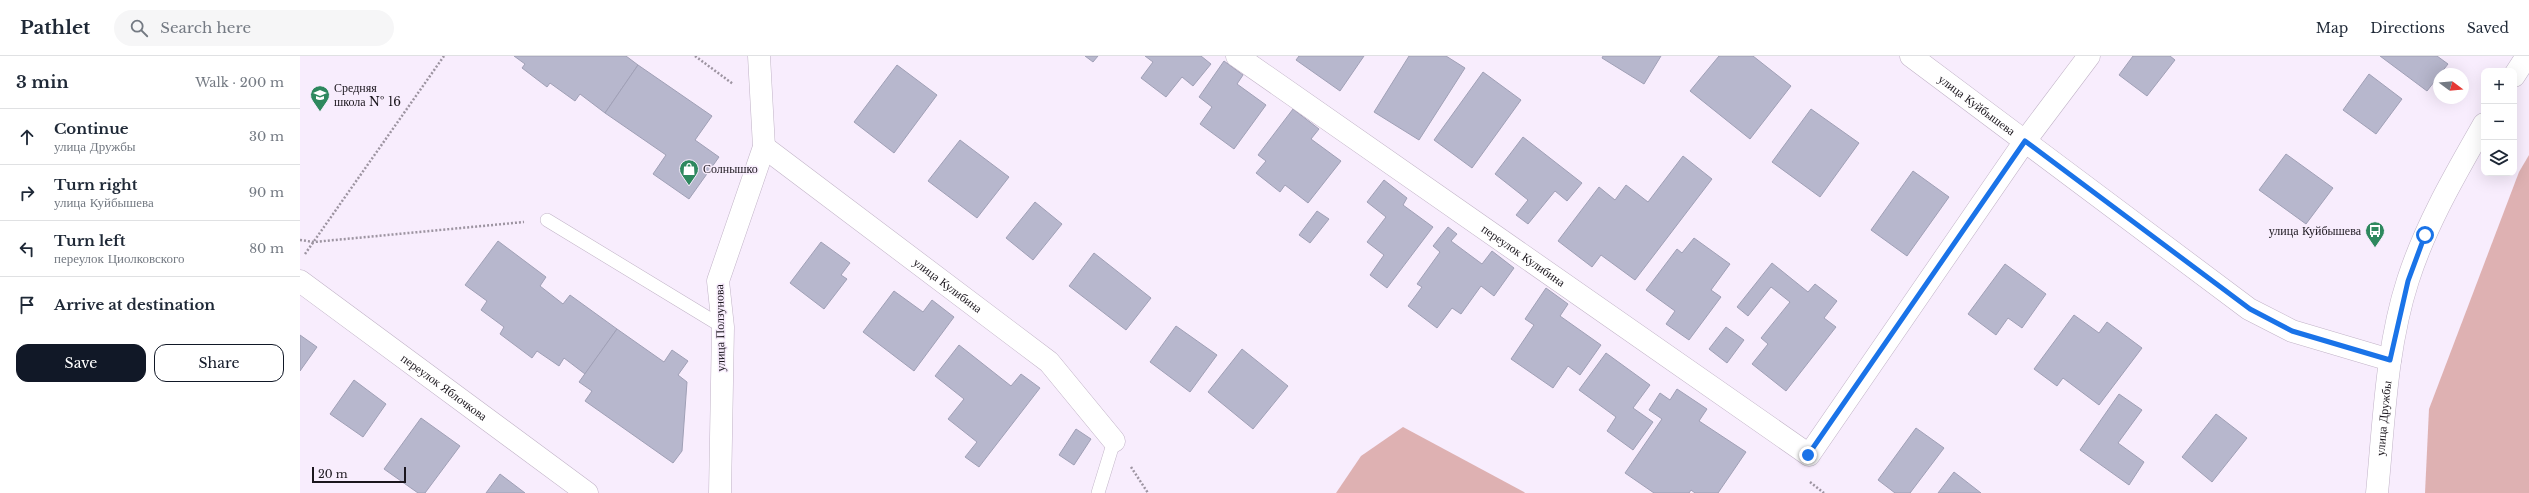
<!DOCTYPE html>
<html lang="en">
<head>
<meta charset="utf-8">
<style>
  :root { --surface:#fff; --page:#f6f6f7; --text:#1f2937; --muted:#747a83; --line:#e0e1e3; --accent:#111827 }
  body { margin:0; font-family:"Libre Baskerville",serif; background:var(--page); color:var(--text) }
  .controls { position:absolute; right:12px; top:12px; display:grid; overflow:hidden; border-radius:8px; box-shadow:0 4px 16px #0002 }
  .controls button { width:36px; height:36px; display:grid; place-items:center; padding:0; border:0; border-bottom:1px solid var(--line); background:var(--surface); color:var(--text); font:20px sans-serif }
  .compass { position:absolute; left:2133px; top:12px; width:36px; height:36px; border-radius:50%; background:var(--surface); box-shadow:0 4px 16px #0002; rotate:106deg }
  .scale { position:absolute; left:12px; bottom:10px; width:94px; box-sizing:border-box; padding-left:4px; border:2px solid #1b161d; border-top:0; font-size:11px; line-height:14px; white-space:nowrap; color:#1b161d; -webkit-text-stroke:3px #f8edfd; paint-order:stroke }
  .stop { position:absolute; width:12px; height:12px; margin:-9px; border:3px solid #1a73e8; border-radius:50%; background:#fff }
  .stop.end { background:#1a73e8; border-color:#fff; box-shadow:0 1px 4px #0008 }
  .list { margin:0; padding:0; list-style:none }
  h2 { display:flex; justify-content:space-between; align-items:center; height:52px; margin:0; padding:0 16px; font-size:17px }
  h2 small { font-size:13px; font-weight:400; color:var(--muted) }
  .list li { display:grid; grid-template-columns:26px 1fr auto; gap:12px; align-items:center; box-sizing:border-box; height:56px; padding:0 16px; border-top:1px solid var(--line) }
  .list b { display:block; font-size:15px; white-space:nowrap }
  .list p { margin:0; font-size:13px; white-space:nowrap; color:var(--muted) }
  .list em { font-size:13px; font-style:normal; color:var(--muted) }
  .actions { display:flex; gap:8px; padding:12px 16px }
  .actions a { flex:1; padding:9px 0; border:1px solid var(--accent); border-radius:12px; text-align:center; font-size:14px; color:var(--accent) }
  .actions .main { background:var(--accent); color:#fff }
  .icon { flex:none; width:22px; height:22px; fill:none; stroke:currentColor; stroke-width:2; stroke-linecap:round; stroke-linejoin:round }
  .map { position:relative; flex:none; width:2229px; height:437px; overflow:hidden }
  header { display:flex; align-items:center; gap:24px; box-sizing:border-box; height:56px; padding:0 20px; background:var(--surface); border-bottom:1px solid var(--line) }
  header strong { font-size:19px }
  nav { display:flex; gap:22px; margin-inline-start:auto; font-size:14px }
  .search { width:280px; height:36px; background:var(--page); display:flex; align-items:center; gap:10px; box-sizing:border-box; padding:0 14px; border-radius:22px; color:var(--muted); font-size:15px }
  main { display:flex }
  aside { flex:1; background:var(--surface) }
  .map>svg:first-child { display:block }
  .green { fill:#deb1b2 }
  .building { fill:#b7b7cd; stroke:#a0a0b6 }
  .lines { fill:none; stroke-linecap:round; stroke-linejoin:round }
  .service-casing { stroke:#c1b3c7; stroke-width:14 }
  .minor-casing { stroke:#c1b3c7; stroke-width:23 }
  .primary-casing { stroke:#c1b3c7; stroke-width:23 }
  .path { stroke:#9d94a1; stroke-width:2.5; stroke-dasharray:2 2; stroke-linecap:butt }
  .service { stroke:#fff; stroke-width:13 }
  .minor { stroke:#fff; stroke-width:22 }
  .primary { stroke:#fff; stroke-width:22 }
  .route { stroke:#1a73e8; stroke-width:5 }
  .labels { text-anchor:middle; stroke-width:3; stroke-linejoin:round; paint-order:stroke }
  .poi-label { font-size:12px; fill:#1b161d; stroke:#f8edfd; text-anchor:start }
  .street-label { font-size:12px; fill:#1b161d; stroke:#f8edfd }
</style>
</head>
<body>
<header>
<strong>Pathlet</strong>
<div class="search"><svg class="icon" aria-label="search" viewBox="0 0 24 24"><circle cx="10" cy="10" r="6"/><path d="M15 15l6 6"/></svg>Search here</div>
<nav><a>Map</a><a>Directions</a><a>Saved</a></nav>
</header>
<main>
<aside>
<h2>3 min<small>Walk · 200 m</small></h2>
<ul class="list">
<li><svg class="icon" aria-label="ahead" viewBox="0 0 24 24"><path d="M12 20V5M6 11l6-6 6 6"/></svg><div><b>Continue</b><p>улица Дружбы</p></div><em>30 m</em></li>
<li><svg class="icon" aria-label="right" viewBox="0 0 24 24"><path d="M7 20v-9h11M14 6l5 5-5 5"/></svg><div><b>Turn right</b><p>улица Куйбышева</p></div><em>90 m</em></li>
<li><svg class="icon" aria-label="left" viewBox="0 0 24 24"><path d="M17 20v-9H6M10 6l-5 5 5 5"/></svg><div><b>Turn left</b><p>переулок Циолковского</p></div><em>80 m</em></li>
<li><svg class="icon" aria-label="arrive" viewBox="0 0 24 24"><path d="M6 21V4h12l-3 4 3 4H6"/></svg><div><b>Arrive at destination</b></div></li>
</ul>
<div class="actions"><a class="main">Save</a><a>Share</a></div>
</aside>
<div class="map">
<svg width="2229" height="437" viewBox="0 0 2229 437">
  <rect width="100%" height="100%" fill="#f8edfd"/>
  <g class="green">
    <path d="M2229 99V437H2125L2129 353 2219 116Z"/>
    <path d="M1103 371 1224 436 1225 437H1036L1061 400Z"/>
  </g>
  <g class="building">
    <path d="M214 0H326L338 9 305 57 280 38 275 45 250 27 247 31 222 12 225 8Z"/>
    <path d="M785 0H798L793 6Z"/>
    <path d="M845 0H901L911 8 893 30 882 21 866 41 841 22 853 6Z"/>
    <path d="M999 0H1064L1040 35 996 4Z"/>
    <path d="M1109 0H1146L1165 12 1119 84 1074 56Z"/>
    <path d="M1303 0H1361L1344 28 1302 2Z"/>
    <path d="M1419 0H1453L1491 30 1450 83 1390 35Z"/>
    <path d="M1833 0H1870L1875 4 1847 40 1819 19Z"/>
    <path d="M2080 0H2137L2148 8 2127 35Z"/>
    <path d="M924 5 943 19 937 28 966 49 934 93 900 68 912 51 899 41Z"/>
    <path d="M338 9 412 60 395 84 419 101 389 143 353 118 366 99 305 57Z"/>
    <path d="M597 9 637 39 594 97 554 66Z"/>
    <path d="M1183 16 1221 44 1172 112 1134 84Z"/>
    <path d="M2069 18 2102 43 2076 78 2043 54Z"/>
    <path d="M993 53 1019 73 1011 83 1041 105 1008 147 985 129 980 136 956 117 966 105 958 99Z"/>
    <path d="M1511 53 1559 87 1520 141 1472 106Z"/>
    <path d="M1223 81 1282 127 1267 145 1255 135 1228 168 1216 159 1228 144 1195 118Z"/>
    <path d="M660 84 709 121 677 162 628 125Z"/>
    <path d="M1986 98 2033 132 2006 168 1959 134Z"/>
    <path d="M1383 100 1412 123 1335 224 1301 199 1292 211 1258 185 1299 131 1315 144 1326 129 1348 146Z"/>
    <path d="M1613 115 1649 141 1607 200 1571 174Z"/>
    <path d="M1084 124 1107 142 1103 149 1133 171 1087 232 1070 219 1084 199 1067 186 1086 161 1067 146Z"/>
    <path d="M735 146 762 168 733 204 706 182Z"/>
    <path d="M1017 155 1029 163 1010 187 999 179Z"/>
    <path d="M1148 171 1157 178 1151 185 1182 208 1192 195 1214 212 1194 240 1181 230 1161 258 1152 252 1137 272 1108 250 1122 231 1117 228 1140 196 1133 190Z"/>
    <path d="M1394 182 1430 208 1411 234 1421 241 1389 284 1366 268 1375 255 1346 234 1377 193 1382 197Z"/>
    <path d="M198 185 246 221 240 230 263 248 270 239 317 273 285 318 264 302 259 310 237 295 232 302 200 278 204 271 181 254 187 245 165 229Z"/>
    <path d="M521 186 550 207 541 219 547 223 524 253 490 227Z"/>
    <path d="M794 197 851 242 826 274 769 230Z"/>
    <path d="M1472 207 1508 236 1515 228 1537 245 1524 262 1536 271 1486 335 1452 308 1468 288 1461 282 1490 246 1471 231 1448 260 1437 251Z"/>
    <path d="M1705 208 1746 238 1722 272 1708 262 1696 279 1668 258Z"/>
    <path d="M1246 232 1268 248 1260 260 1301 289 1280 319 1268 310 1253 332 1211 303 1234 269 1225 263Z"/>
    <path d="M594 235 623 256 632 244 654 261 614 315 563 276Z"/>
    <path d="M1774 259 1799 277 1807 266 1842 292 1799 349 1763 322 1757 330 1734 313Z"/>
    <path d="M876 270 917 299 890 336 850 306Z"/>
    <path d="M1426 271 1444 284 1427 307 1409 293Z"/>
    <path d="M317 273 364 306 372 294 388 305 378 319 387 326 382 395 373 407 285 345 292 335 279 326Z"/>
    <path d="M0 279 17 291 0 315Z"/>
    <path d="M659 289 711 330 721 318 740 332 679 411 665 401 677 386 648 363 664 343 635 320Z"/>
    <path d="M942 293 988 330 953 373 908 336Z"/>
    <path d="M1306 297 1350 329 1333 352 1353 366 1333 394 1307 375 1316 361 1279 334Z"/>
    <path d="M54 324 86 348 63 381 30 358Z"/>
    <path d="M1377 333 1407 353 1399 365 1446 396 1418 437H1395L1391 434 1389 437H1354L1325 417 1362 363 1349 354 1360 337 1370 344Z"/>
    <path d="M1819 338 1842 354 1818 387 1844 406 1829 429 1780 394Z"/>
    <path d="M1916 358 1947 382 1912 426 1882 401Z"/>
    <path d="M121 362 160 390 125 437H118L84 413Z"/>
    <path d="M1616 372 1644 392 1610 437H1595L1578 424Z"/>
    <path d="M776 373 791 383 774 409 759 399Z"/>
    <path d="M1654 416 1681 437H1638Z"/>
    <path d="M200 418 225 437H186Z"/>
  </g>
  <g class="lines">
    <defs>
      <g id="service">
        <path d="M247 164 423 271"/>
        <path d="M798 437 814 385"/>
      </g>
      <g id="minor">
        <path id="s1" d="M937 0 1509 399 1725 85 1789 0"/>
        <path id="s2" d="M1611 0 1949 253 1992 275 2090 304"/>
        <path id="s3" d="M464 91 749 306 814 385"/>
        <path id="s4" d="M0 225 287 437"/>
        <path d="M420 437 423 271 418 225 464 91 459 0"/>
      </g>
      <g id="primary">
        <path d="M2214 20 2227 0"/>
        <path id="s5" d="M2077 437C2084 366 2086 292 2108 224 2126 168 2155 119 2184 68"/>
      </g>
    </defs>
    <use href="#service" class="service-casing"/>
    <use href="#minor" class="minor-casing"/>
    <use href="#primary" class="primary-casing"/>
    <g class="path">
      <path d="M395 0 433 28"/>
      <path d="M0 184 14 186 224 166"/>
      <path d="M5 198 144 0"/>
      <path d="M831 411 848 437"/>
      <path d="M1510 426 1524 437"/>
    </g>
    <use href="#service" class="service"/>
    <use href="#minor" class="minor"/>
    <use href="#primary" class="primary"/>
  </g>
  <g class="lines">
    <path class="route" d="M1508 399 1725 85 1950 253 1992 275 2090 304 2108 225 2125 179"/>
  </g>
  <defs>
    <symbol id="school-pin" viewBox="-11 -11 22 30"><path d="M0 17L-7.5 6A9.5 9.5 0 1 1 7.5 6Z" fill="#2e885e" stroke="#f8edfd"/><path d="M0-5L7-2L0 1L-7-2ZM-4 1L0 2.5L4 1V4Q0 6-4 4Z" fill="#fff"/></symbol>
    <symbol id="shop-pin" viewBox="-11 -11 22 30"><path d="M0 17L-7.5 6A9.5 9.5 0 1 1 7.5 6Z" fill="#2e885e" stroke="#f8edfd"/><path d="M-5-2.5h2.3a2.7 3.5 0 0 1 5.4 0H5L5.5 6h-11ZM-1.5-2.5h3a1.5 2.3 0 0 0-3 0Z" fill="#fff"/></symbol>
    <symbol id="bus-pin" viewBox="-11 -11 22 30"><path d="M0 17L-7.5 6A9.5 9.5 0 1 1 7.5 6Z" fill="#2e885e" stroke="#f8edfd"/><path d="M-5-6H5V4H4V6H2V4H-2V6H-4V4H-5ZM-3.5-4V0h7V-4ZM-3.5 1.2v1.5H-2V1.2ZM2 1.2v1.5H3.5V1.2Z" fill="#fff"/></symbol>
  </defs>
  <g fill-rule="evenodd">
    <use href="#school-pin" x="9" y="28" width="22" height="30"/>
    <use href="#shop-pin" x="378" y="102" width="22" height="30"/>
    <use href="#bus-pin" x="2064" y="164" width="22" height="30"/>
  </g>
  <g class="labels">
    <g class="poi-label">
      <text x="34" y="36">Средняя<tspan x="34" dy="14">школа № 16</tspan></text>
      <text x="403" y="117">Солнышко</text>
      <text x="2061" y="179" text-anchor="end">улица Куйбышева</text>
    </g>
    <g class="street-label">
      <text dy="4" stroke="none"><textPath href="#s2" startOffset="82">улица Куйбышева</textPath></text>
      <text dy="4" stroke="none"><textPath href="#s1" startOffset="349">переулок Кулибина</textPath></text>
      <text dy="4" stroke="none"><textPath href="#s3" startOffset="230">улица Кулибина</textPath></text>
      <text transform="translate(420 272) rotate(-91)" y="4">улица Ползунова</text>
      <text dy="4" stroke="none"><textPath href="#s4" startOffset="179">переулок Яблочкова</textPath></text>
      <text dy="4" stroke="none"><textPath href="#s5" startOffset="75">улица Дружбы</textPath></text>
    </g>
  </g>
</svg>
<div class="controls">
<button>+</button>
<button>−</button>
<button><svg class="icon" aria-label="layers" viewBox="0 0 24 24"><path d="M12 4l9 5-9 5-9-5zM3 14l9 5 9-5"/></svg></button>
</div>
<svg class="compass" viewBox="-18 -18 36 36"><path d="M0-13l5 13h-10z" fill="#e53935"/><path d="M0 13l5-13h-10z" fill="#747a83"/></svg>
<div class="scale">20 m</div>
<div class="stop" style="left:2125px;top:179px"></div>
<div class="stop end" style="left:1508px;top:399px"></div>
</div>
</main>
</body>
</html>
